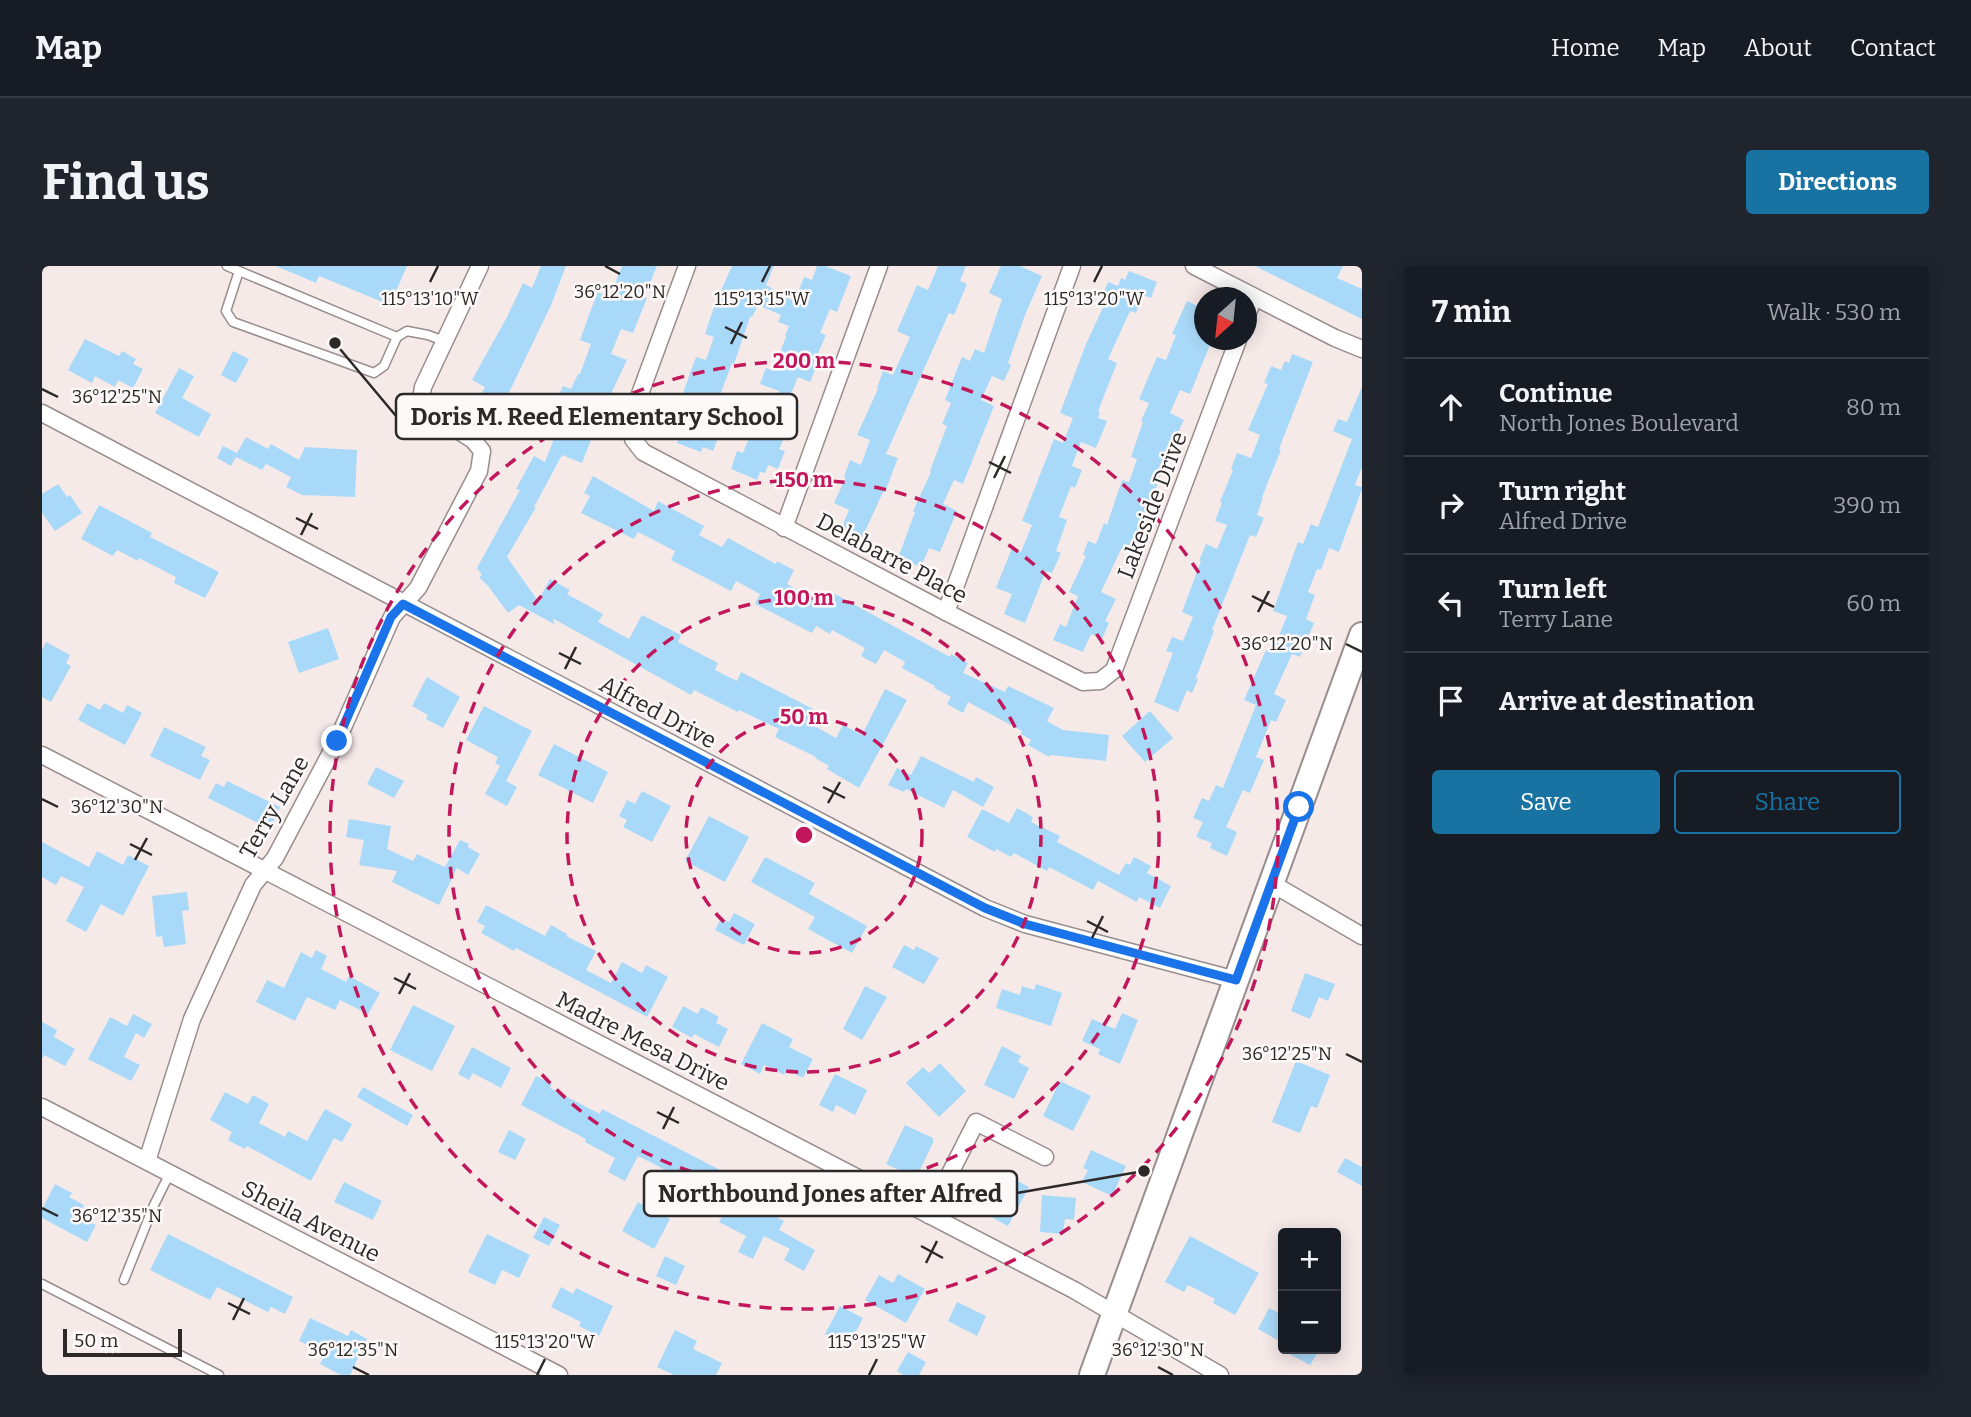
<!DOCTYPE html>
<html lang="en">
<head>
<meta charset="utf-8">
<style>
  :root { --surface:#171b24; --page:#20242c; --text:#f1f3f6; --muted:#9ea1a6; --line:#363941; --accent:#1873a2 }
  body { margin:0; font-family:Bitter,serif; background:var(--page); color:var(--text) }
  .controls { position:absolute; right:21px; bottom:21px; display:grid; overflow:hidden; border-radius:7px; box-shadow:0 4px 18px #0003 }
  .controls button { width:63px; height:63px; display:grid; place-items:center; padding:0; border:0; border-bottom:2px solid var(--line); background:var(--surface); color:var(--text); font:35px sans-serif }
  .compass { position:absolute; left:1152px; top:21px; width:63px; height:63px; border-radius:50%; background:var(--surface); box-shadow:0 4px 18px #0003; rotate:207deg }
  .scale { position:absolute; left:21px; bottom:18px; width:119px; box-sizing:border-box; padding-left:7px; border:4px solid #2d2928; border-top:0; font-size:19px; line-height:24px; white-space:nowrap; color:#2d2928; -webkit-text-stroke:5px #fef9f9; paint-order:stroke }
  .stop { position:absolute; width:21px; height:21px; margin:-16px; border:5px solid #1a73e8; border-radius:50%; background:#fff }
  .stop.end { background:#1a73e8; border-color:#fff; box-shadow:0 2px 7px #0008 }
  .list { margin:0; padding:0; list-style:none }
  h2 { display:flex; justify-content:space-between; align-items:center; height:91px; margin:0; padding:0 28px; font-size:30px }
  h2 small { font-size:23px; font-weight:400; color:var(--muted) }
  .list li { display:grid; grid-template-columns:46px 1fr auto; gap:21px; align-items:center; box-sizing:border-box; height:98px; padding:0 28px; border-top:2px solid var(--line) }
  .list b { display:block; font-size:26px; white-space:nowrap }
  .list p { margin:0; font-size:23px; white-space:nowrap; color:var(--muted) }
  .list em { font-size:23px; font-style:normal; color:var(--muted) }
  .actions { display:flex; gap:14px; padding:21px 28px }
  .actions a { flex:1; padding:16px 0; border:2px solid var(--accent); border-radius:7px; text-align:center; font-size:24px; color:var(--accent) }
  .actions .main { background:var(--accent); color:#fff }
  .icon { flex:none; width:38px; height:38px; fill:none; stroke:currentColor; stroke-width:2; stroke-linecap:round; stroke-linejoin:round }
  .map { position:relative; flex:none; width:1320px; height:1109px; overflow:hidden; border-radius:7px }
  header { display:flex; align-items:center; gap:42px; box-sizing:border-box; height:98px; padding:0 35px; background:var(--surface); border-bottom:2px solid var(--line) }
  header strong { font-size:33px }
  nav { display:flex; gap:38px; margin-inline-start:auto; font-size:24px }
  .intro { display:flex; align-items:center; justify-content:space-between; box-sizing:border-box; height:168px; padding:0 42px }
  h1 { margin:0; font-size:49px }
  .button { padding:18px 32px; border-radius:7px; background:var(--accent); color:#fff; font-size:24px; font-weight:700 }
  main { display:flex; gap:42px; padding:0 42px }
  aside { flex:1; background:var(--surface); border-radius:7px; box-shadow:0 4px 18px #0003 }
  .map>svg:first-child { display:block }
  .building { fill:#a9d9f8 }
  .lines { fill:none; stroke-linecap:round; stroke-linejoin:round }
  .lane-casing { stroke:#988d8c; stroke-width:11 }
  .street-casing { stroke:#988d8c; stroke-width:19 }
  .primary-casing { stroke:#988d8c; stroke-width:28 }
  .lane { stroke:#fff; stroke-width:8 }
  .street { stroke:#fff; stroke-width:16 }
  .primary { stroke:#fff; stroke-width:24 }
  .route { stroke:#1a73e8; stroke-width:9 }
  .ticks { fill:none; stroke:#2d2928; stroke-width:2.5 }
  .ring { fill:none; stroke:#c2185b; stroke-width:3.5; stroke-dasharray:12 9 }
  .labels { text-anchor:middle; stroke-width:5; stroke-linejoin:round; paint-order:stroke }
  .street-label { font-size:23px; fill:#2d2928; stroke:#fef9f9 }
  .ticks-label { font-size:18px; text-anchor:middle; fill:#2d2928; stroke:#fef9f9; stroke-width:5; stroke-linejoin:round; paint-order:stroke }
  .centre { fill:#c2185b; stroke:#fef9f9; stroke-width:3.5 }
  .ring-label { font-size:21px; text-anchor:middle; font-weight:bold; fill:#c2185b; stroke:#fef9f9; stroke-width:5; stroke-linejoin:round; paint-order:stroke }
  .leader { fill:none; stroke:#2d2928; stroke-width:2.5 }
  .callout-dot { fill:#2d2928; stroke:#fef9f9; stroke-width:2.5 }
  .callout { fill:#fef9f9; stroke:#2d2928; stroke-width:2.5 }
  .callout-label { font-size:24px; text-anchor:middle; font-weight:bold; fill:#2d2928 }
</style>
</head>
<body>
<header>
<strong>Map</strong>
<nav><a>Home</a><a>Map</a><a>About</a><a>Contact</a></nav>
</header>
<div class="intro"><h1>Find us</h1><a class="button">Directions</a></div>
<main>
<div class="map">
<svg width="1320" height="1109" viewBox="0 0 1320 1109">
  <rect width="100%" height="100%" fill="#f6eae9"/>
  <g class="building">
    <path d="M234 0H365L348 39 277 10 274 17Z"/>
    <path d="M499 0H524L510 37 464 133 470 136 462 152 434 137 443 121 430 114 465 51 481 17 490 22Z"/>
    <path d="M580 0H615L602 31 605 32 591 67 579 63 569 88 585 94 564 138 555 134 545 157 554 161 540 197 520 189 492 241H494L465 291 496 335 508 313 528 324 525 328 561 348 556 356 587 373 600 349 639 369 636 376 676 397 673 404 695 415 699 406 773 444 767 457 794 472 801 459 820 469 843 423 865 434 817 522 785 503 787 500 773 492 774 491 733 471 737 463 697 444 696 446 652 424 649 429 512 353 511 355 514 359 477 339 466 347 446 320 437 311 440 309 435 302 478 224 474 223 492 190 503 196 515 165 507 162 516 139 513 137 521 120 529 123 536 108H538L549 78 538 74 548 46 556 26 568 31Z"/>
    <path d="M690 0H732L724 19 731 23 729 25 753 35 762 11 770 14 775 0H783L809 10 795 46 788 43 778 67 784 69 771 99 775 100 768 116 756 111 746 135 757 140 737 183 743 185 736 203 726 199 723 207 718 206 715 214 689 203 695 185 701 187 707 172 714 174 737 125 718 118 724 102 731 105 744 71 743 70 747 60 736 56 739 49 716 39 710 51H708L692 98 690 97 670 151 682 156 671 185 661 181 659 186 635 177 643 159 629 154 635 137 637 138 654 91 664 94 672 71 663 68 673 38Z"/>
    <path d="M896 0H924L918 15 925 18 912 49 907 47 844 188 856 192 843 226H841L820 272 799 263 807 244 792 237 804 211H802L808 194 819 199 828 174 815 169 836 123 835 122 841 105 851 109 868 71 855 65 875 19 886 24Z"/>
    <path d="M959 0H978L1000 10 983 49 966 97 969 99 962 115 950 110 939 134 952 140 921 218 912 214 901 238 915 245 898 286 887 282 879 301 856 292 873 246 871 245 889 206 888 205 905 160 900 158 909 137 903 134 920 91 928 95 933 83 942 87 960 33 947 27Z"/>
    <path d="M1213 0H1301L1295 12 1320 23V53Z"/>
    <path d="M1087 5 1115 16 1109 32 1101 29 1094 47 1088 45 1066 93 1075 97 1056 145 1058 146 1056 152 1065 155 1054 182 1039 176 1030 200 1040 204 1033 222 1029 220 1017 251 1025 254 1014 285 1019 287 1010 307 1004 305 983 357 962 348 970 328 954 322 970 282 979 286 990 259 980 255 1012 173 1021 177 1031 152 1018 147 1044 78 1064 35 1059 33 1066 16 1076 20 1079 12 1083 14Z"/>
    <path d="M1145 35 1163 43V49L1157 60 1163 62V74H1170L1148 128 1138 124 1128 147 1142 154 1134 171 1131 169 1093 288 1079 283 1059 326 1074 333 1063 355 1067 357 1060 373 1049 368 1041 386 1011 374 1018 358 1024 361 1036 330 1027 326 1044 290 1041 289 1046 275 1054 278 1062 257 1065 259 1080 214 1087 216 1095 193 1089 191 1101 156 1099 155 1107 137 1097 133 1115 91 1124 94 1134 69 1130 68Z"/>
    <path d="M43 73 77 90 80 85 94 93 91 98 101 103 91 122 76 114 73 121 53 110 50 117 26 104Z"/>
    <path d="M191 85 207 93 194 117 179 109Z"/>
    <path d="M1250 88 1271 96 1237 183 1239 184 1220 231 1221 232 1215 249 1222 252 1214 271 1208 269 1170 364 1172 365 1154 412 1156 413 1150 427 1145 424 1136 446 1112 436 1131 387 1124 385 1130 371 1141 375 1151 351 1140 346 1159 295H1157L1164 278 1175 283 1185 259 1173 255 1180 237 1178 236 1191 204 1189 203 1195 187 1209 192 1218 169 1206 164 1226 118 1222 117 1229 100 1239 104 1243 95 1247 97Z"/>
    <path d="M137 102 152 110 140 132 169 148 157 171 113 147Z"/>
    <path d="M1320 121V201L1313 219 1320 221V223L1297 286 1287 282 1279 304 1275 303 1266 326 1273 329 1264 353 1272 357 1258 391 1250 388 1232 428 1244 434 1234 456 1229 454 1214 491 1222 494 1208 527 1201 524 1184 561 1195 566 1185 590 1168 582 1170 577 1154 571 1161 556 1151 552 1160 532 1167 535 1174 519 1181 522 1214 439 1202 434 1224 384 1230 387 1245 350 1231 345 1256 276 1261 278 1269 258 1276 261 1310 173 1291 165 1296 153 1305 156Z"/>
    <path d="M204 171 226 183 229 178 257 194 263 181 315 184 313 231 260 229 244 221 249 211 224 198 220 204 194 191 189 200 175 192 181 180 195 187Z"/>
    <path d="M551 210 612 245 616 235 662 260 657 269 680 281 686 272 734 298 735 295 752 304 745 318 784 340 791 327 908 391 909 388 926 397 921 407 963 426 966 420 1012 442 1005 455 1021 464 1067 469 1064 495 1008 489 1007 491 986 479 989 474 979 468 980 465 926 436 921 447 905 438 909 431 892 422 893 420 860 402 863 396 842 384 834 398 819 390 823 382 790 364 788 368 774 360 770 367 713 338 718 328 694 315 689 325 629 294 633 285 596 266 592 273 539 247 548 230 542 227Z"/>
    <path d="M16 218 25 231 28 229 40 247 13 265 0 247V228Z"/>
    <path d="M57 239 110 267 108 271 177 306 163 332 132 317 134 311 97 292 96 295 75 284 71 290 39 273Z"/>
    <path d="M286 362 297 393 257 407 246 376Z"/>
    <path d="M4 376 28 389 24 397 29 400 9 436 0 431V384Z"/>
    <path d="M385 411 418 431 401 462 384 453 386 449 370 440Z"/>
    <path d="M45 437 58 444 62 437 81 447 85 439 100 447 83 479 36 454Z"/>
    <path d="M442 440 490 465 464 515 475 521 465 540 443 528 458 500 453 497 456 491 424 474Z"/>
    <path d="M1108 445 1131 472 1103 496 1080 470Z"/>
    <path d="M122 461 164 481 159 490 168 494 158 514 108 490Z"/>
    <path d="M512 478 566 506 551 537 496 509Z"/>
    <path d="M879 490 932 516 934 511 952 521 941 541 911 524 902 542 864 523 862 526 846 519 855 502 869 509Z"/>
    <path d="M334 501 362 515 352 532 325 518Z"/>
    <path d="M185 515 238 541 228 563 166 532 174 517 182 521Z"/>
    <path d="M600 525 629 540 610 576 581 561 585 554 577 550 585 534 593 538Z"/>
    <path d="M975 542 991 551 989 556 1018 570 1015 576 1077 609 1084 597 1088 599 1092 591 1109 600 1105 607 1129 620 1118 642 1097 631 1095 636 1056 615 1051 624 1007 601 1005 605 972 587 969 591 954 583 953 586 925 571 940 543 967 557Z"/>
    <path d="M667 550 707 571 683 616 643 595Z"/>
    <path d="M307 553 349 560 345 583 371 595 375 588 403 601 418 574 427 578 426 581 438 588 426 609 415 602 397 639 350 616 355 605 317 599 322 574 304 571Z"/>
    <path d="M0 576 47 601 55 585 81 599 86 589 107 600 81 650 59 638 44 666 24 655 42 621 19 610 14 619 0 611Z"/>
    <path d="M723 591 773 617 767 628 825 660 810 687 766 663 773 651 709 616Z"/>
    <path d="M145 626 147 644 140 645 144 678 122 681 120 670 114 671 110 630Z"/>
    <path d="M444 639 503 670 509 659 525 668 524 670 554 685 544 704 569 717 580 696 600 707 604 699 626 711 605 751 474 682 472 685 439 667 443 660 435 656Z"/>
    <path d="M692 647 713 658 702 679 673 664 679 652 687 656Z"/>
    <path d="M862 679 872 684 874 680 897 692 882 718 850 701Z"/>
    <path d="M274 684 285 690 279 703 304 716 307 710 338 727 326 748 298 734 293 744 265 731 253 755 214 736 225 714 242 722 259 686 270 692Z"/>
    <path d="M1263 707 1293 718 1286 735 1277 731 1268 753 1249 745Z"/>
    <path d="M994 718 1020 727 1009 760 954 742 960 723 978 729 980 720 992 724Z"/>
    <path d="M823 720 845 731 820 774 801 763Z"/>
    <path d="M371 739 413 760 390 805 348 784Z"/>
    <path d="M641 740 656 748 659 741 677 751 674 757 686 763 677 781 652 768 650 772 630 761Z"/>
    <path d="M1080 747 1096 754 1078 798 1056 788 1058 783 1040 775 1050 753 1073 763Z"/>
    <path d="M91 748 110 758 102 772 94 767 82 791 98 799 89 815 46 793 68 751 85 760Z"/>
    <path d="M0 756 15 764 12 771 33 783 23 800 2 789 0 793Z"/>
    <path d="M720 757 751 773 747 781 771 793 761 812 745 804 742 809 722 799 718 808 699 798Z"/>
    <path d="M960 780 979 790 976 796 987 802 972 833 942 819Z"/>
    <path d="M430 781 469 802 459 822 431 807 427 814 416 808Z"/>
    <path d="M1254 795 1288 809 1275 842 1269 840 1258 867 1230 856Z"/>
    <path d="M898 797 924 825 897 851 864 817 881 801 887 807Z"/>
    <path d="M793 808 825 824 813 849 794 839 791 846 777 839Z"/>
    <path d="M494 810 510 818 508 822 558 848 560 843 682 906 674 921 742 955 737 964 773 984 762 1005 742 994 748 983 722 970 711 993 696 986 704 970 677 956 681 948 632 922 637 911 596 890 583 915 566 906 573 892 543 876 544 873 479 839Z"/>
    <path d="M1018 815 1049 830 1031 865 1001 850Z"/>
    <path d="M321 821 371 849 365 860 315 831Z"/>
    <path d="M183 826 206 838 211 829 227 838 217 857 243 871 246 865 265 875 283 843 310 858 300 876 292 872 269 915 205 880 203 883 186 874 190 866 168 854Z"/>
    <path d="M863 859 891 872V877L874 912 844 898Z"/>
    <path d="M467 864 484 873 473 894 456 886Z"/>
    <path d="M1049 884 1084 900 1070 930 1040 916 1046 904 1041 902Z"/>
    <path d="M1303 892 1320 901V920L1295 906Z"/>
    <path d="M957 905 987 921 966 960 936 944Z"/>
    <path d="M302 916 340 935 331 954 292 936Z"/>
    <path d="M13 918 30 927 27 931 42 939 36 950 54 959 45 976 0 952V943Z"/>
    <path d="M1000 929 1034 932 1032 954 1023 953 1021 968 998 966Z"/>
    <path d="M596 936 628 953 612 983 580 965Z"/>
    <path d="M502 951 518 959 507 980 491 972Z"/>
    <path d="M126 968 251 1031 243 1048 229 1041 226 1046 175 1021 168 1034 108 1004Z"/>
    <path d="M445 968 488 989 477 1012 460 1004 453 1019 426 1006Z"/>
    <path d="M1148 970 1217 1007 1193 1049 1171 1037 1173 1033 1146 1019 1142 1026 1123 1016Z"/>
    <path d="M623 990 643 1000 634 1019 614 1010Z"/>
    <path d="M856 1008 883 1023 864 1057 823 1034 837 1009 851 1017Z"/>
    <path d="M519 1021 531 1028 534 1022 571 1040 557 1070 537 1060 539 1056 509 1041Z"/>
    <path d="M915 1036 944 1050 935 1070 906 1055Z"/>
    <path d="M798 1040 821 1052 806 1081 783 1068Z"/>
    <path d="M1227 1042 1241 1049V1077L1216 1063Z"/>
    <path d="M268 1052 306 1070 309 1064 325 1073 308 1109H299L278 1098 283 1088 257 1075Z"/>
    <path d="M633 1064 655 1075 651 1083 680 1097 674 1109H632L615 1101Z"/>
    <path d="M1238 1083H1278L1268 1099Z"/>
    <path d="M866 1086 884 1096 877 1109H861L855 1105Z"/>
  </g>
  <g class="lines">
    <defs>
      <g id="lane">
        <path d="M185 0 355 71 365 65 386 69 402 75"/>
        <path d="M197 5 184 45 191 56 332 107 342 100 355 71"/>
        <path d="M82 1014 112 939 128 907"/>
        <path d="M0 1018 177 1109"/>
      </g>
      <g id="street">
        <path d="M645 0 588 155 591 173 601 186 904 346 1041 416 1058 415 1072 404 1196 74"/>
        <path d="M1152 0 1293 72 1320 83"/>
        <path d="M1204 51 1212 32"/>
        <path d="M0 147 943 642 983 658 1194 714"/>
        <path d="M742 262 837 0"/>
        <path d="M904 346 1030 0"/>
        <path d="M0 489 1032 1024 1178 1109"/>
        <path d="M1229 617 1320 670"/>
        <path d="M0 841 517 1109"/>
        <path d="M105 895 150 753 211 619 233 592 295 475 350 351 376 322 437 205 440 185 431 174 384 144 379 133 381 121 438 0"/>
        <path d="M887 949 934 856 1003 891"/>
      </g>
      <path id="primary" d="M1050 1109 1320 369"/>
    </defs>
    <use href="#lane" class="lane-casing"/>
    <use href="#street" class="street-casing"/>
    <use href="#primary" class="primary-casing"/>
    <use href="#lane" class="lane"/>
    <use href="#street" class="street"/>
    <use href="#primary" class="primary"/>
  </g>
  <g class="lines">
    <path class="route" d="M295 475 349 351 361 338 943 642 983 658 1194 714 1257 541"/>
  </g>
  <path class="ticks" d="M563 0 578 8M388 16 396 0M720 16 728 0M1052 16 1060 0M683 61 705 72M689 78 700 56M0 123 16 131M947 196 969 207M952 212 963 190M254 252 276 263M259 269 270 247M1210 330 1232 341M1216 346 1227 325M1304 378 1320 386M517 387 539 398M523 403 534 381M781 521 803 532M0 533 16 541M786 537 798 516M88 578 110 589M93 594 105 572M1045 655 1066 666M1050 672 1061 650M352 712 374 723M357 728 368 707M1304 788 1320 796M615 846 637 857M621 863 632 841M0 942 16 950M879 980 901 992M884 997 895 975M186 1037 208 1048M191 1054 202 1032M311 1101 327 1109M1116 1101 1131 1109M495 1109 503 1093M827 1109 835 1093"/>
  <g class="ring">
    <circle cx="762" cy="569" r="118"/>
    <circle cx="762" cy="569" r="237"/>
    <circle cx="762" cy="569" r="355"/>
    <circle cx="762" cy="569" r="474"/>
  </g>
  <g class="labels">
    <g class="street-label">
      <text transform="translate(1110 239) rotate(-69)" y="8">Lakeside Drive</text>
      <text transform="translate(850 292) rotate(28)" y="8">Delabarre Place</text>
      <text transform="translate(616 446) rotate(28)" y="8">Alfred Drive</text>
      <text transform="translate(232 541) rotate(-60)" y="8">Terry Lane</text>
      <text transform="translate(601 775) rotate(27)" y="8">Madre Mesa Drive</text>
      <text transform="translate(269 955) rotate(27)" y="8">Sheila Avenue</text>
    </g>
  </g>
  <g class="ticks-label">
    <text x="578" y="32">36°12'20"N</text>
    <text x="388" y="39">115°13'10"W</text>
    <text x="720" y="39">115°13'15"W</text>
    <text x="1052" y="39">115°13'20"W</text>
    <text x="75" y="137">36°12'25"N</text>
    <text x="1245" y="384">36°12'20"N</text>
    <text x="75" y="547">36°12'30"N</text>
    <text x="1245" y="794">36°12'25"N</text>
    <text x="75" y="956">36°12'35"N</text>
    <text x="503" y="1082">115°13'20"W</text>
    <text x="835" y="1082">115°13'25"W</text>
    <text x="311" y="1090">36°12'35"N</text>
    <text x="1116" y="1090">36°12'30"N</text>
  </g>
  <circle cx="762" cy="569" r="10" class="centre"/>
  <g class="ring-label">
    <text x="762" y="102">200 m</text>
    <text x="762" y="221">150 m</text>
    <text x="762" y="339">100 m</text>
    <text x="762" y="458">50 m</text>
  </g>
  <path class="leader" d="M293 77L354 150M1102 905L975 927"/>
  <g class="callout-dot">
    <circle cx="293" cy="77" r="7"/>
    <circle cx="1102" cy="905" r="7"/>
  </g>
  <g class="callout">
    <rect x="354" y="128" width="401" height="45" rx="7"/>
    <rect x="602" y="905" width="373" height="45" rx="7"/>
  </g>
  <g class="callout-label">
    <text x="555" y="159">Doris M. Reed Elementary School</text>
    <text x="788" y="936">Northbound Jones after Alfred</text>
  </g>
</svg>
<div class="controls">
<button>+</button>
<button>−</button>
</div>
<svg class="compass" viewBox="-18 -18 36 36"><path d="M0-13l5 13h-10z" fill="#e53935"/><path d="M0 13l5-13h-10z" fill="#9ea1a6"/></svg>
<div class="scale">50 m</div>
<div class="stop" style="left:1257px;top:541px"></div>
<div class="stop end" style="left:295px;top:475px"></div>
</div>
<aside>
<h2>7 min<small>Walk · 530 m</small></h2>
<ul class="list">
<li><svg class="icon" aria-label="ahead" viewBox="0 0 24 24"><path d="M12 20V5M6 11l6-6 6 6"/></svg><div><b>Continue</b><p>North Jones Boulevard</p></div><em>80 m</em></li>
<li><svg class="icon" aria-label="right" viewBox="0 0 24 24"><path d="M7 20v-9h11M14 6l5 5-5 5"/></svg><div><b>Turn right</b><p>Alfred Drive</p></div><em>390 m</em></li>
<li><svg class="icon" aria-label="left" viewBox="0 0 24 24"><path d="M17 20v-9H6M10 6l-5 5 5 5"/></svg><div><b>Turn left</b><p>Terry Lane</p></div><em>60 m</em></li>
<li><svg class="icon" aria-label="arrive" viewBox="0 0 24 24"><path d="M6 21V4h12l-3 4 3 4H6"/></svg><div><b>Arrive at destination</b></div></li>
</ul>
<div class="actions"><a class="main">Save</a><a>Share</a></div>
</aside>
</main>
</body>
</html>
